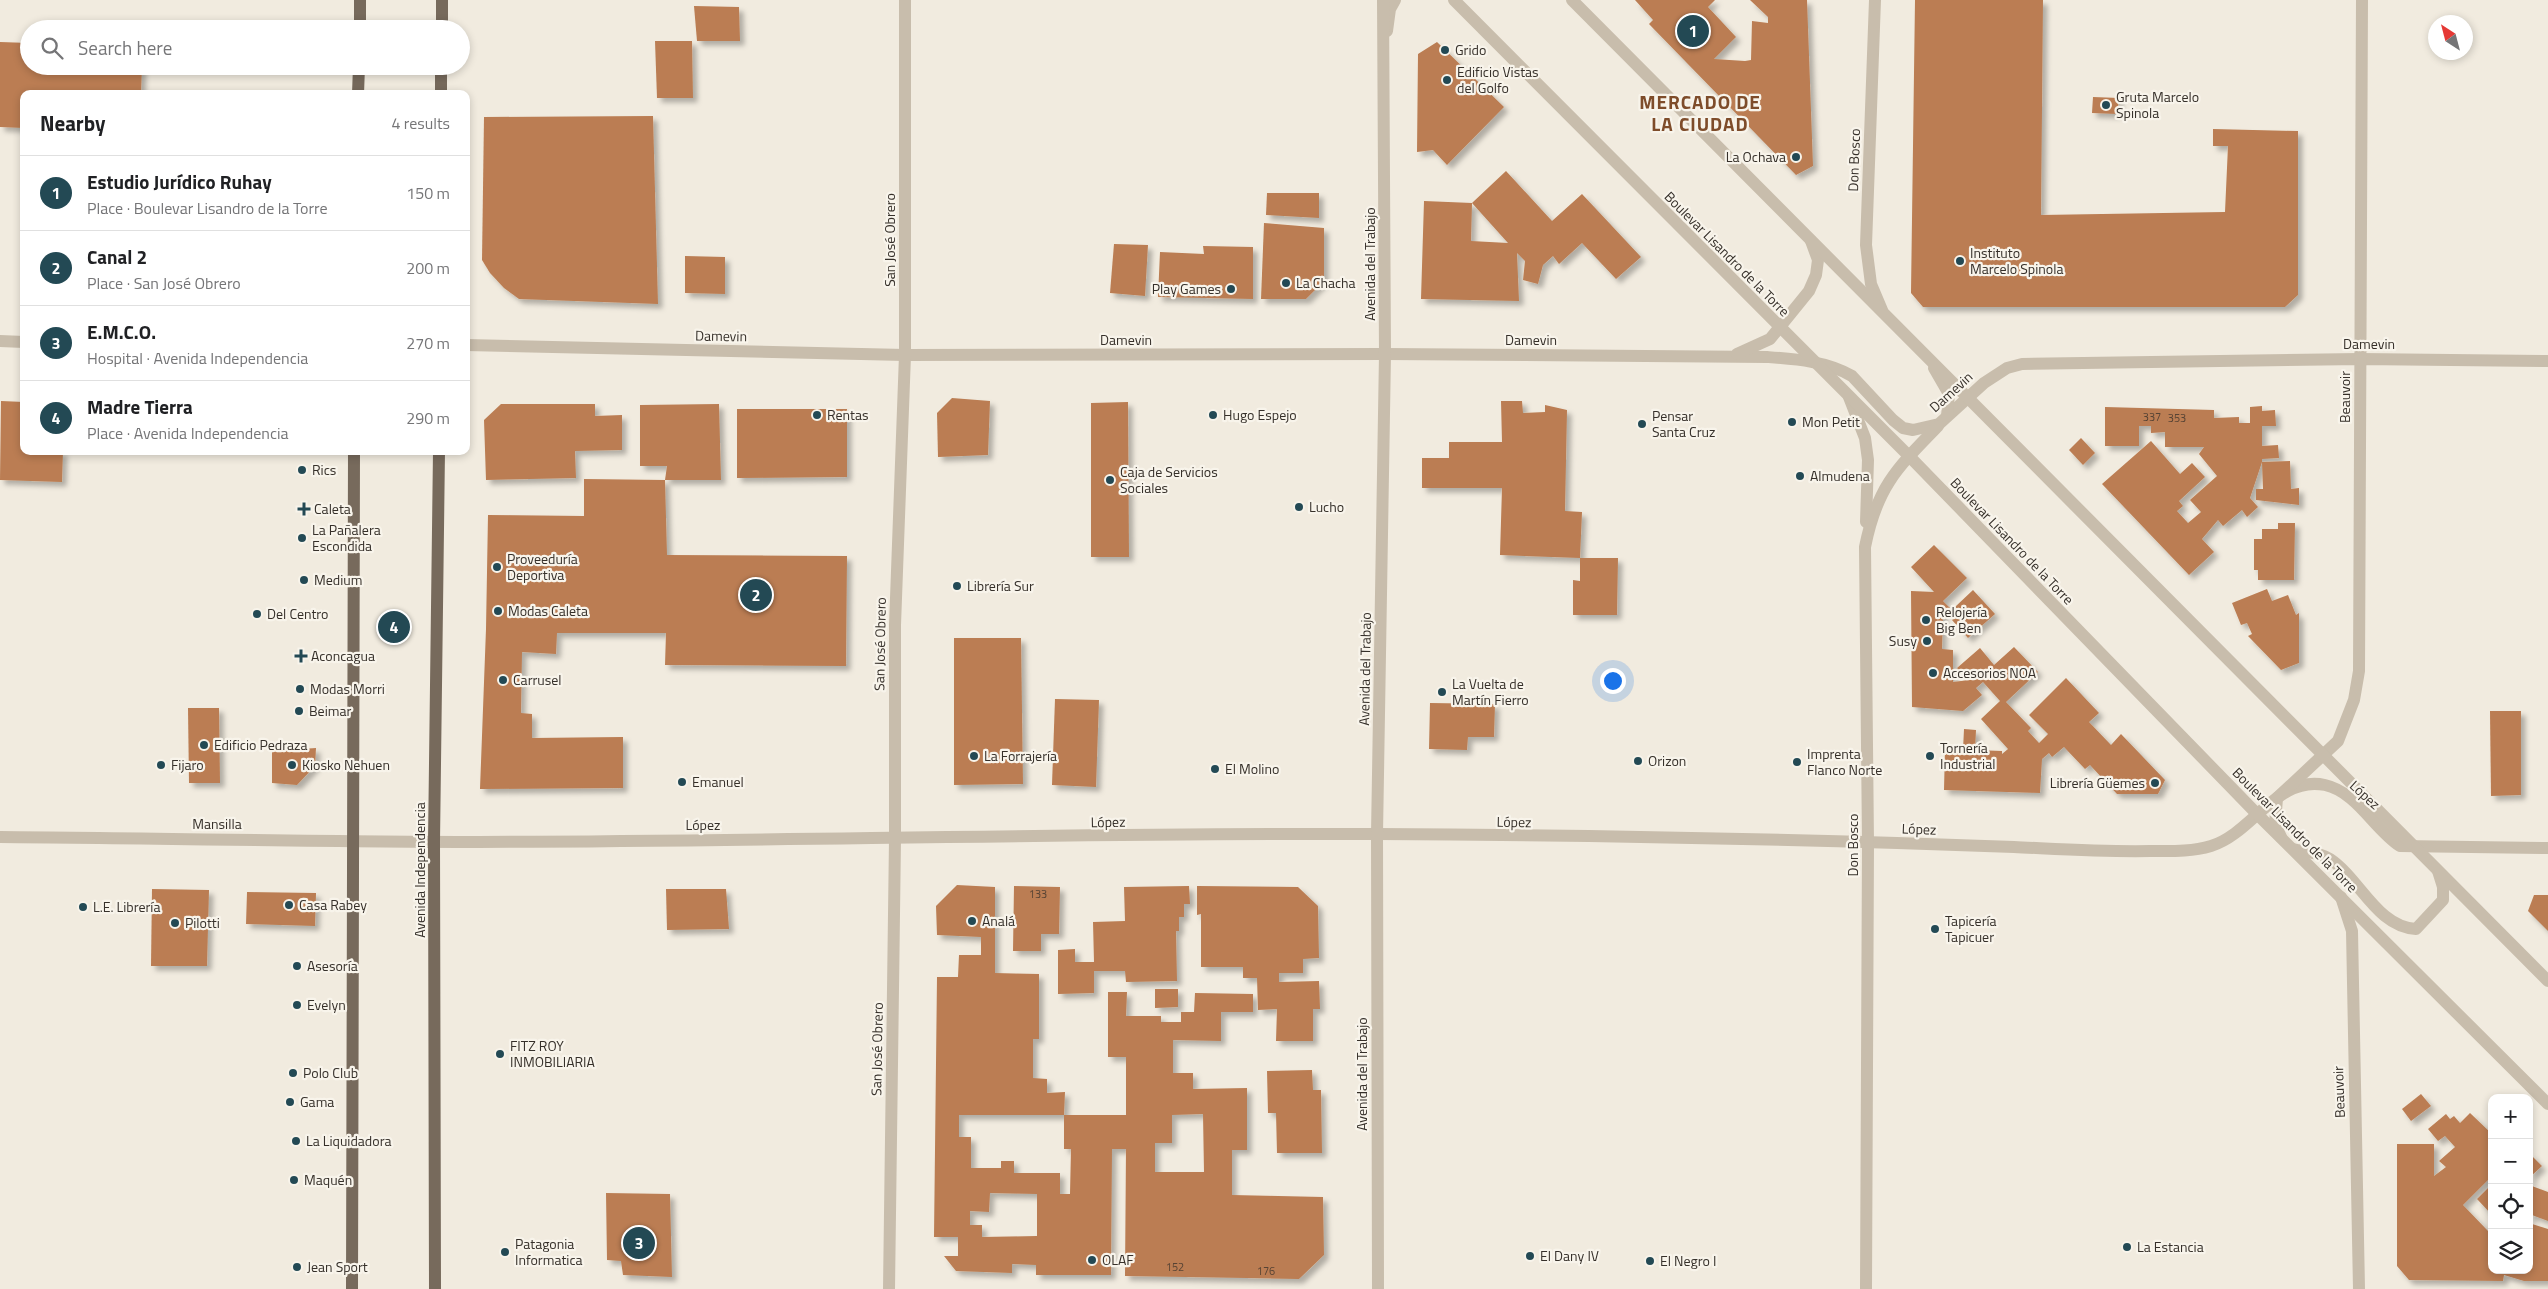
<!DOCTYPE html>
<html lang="en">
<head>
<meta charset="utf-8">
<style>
  :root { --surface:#fff; --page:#f6f6f6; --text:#202124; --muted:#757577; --line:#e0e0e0; --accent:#234954 }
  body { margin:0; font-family:"Titillium Web",sans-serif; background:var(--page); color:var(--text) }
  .controls { position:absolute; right:15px; bottom:15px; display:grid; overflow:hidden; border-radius:10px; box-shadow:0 2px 8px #0003 }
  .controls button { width:45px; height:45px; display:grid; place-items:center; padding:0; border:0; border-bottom:1px solid var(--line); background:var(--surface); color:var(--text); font:25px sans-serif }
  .compass { position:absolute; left:2428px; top:15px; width:45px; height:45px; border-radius:50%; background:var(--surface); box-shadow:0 2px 8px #0003; rotate:324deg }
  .you { position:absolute; left:1612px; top:680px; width:18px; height:18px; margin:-12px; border:4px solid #fff; border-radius:50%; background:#1a73e8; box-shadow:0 0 0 8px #1a73e833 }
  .badge { display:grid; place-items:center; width:32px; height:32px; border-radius:50%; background:var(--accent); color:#fff; font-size:16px; font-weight:700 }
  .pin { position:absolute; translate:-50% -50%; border:2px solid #fff; box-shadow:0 1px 5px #0006 }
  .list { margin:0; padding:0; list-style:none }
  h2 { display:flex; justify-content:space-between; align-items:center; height:65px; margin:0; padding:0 20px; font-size:21px }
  h2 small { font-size:16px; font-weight:400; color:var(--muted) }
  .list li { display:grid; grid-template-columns:32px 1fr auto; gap:15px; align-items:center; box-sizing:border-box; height:75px; padding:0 20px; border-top:1px solid var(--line) }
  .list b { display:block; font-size:19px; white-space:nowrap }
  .list p { margin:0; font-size:16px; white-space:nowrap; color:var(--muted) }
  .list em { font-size:16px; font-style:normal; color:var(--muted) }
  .icon { flex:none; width:28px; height:28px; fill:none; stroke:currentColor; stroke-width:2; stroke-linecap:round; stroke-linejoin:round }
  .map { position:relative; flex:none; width:2548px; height:1289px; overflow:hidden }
  .search { position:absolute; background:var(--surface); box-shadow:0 2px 8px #0003; left:20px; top:20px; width:450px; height:55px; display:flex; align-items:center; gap:12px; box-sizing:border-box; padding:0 18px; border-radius:28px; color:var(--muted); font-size:19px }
  .panel { position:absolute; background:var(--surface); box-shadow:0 2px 8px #0003; left:20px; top:90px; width:450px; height:365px; border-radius:10px }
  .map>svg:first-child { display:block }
  .building { fill:#bb7d52; fill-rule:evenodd; filter:url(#shadow) }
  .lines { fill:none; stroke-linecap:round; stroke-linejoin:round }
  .minor { stroke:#c8bdac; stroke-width:12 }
  .tertiary { stroke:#c8bdac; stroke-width:12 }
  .primary { stroke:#776a5c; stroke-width:12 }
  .poi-dot { fill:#234954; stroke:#f8f4eb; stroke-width:2 }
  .labels { text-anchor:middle; stroke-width:4.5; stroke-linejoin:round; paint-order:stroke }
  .number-label { font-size:11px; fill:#574334 }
  .poi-label { font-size:14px; fill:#36302a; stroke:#f8f4eb; text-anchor:start }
  .street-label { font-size:14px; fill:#36302a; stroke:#f8f4eb }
  .district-label { font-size:19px; font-weight:bold; letter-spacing:1px; fill:#7e4c2a; stroke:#f8f4eb }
</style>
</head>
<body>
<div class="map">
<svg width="2548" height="1289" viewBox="0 0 2548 1289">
  <defs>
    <filter id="shadow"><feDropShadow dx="4.5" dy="4.5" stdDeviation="2.5" flood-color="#0004"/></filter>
  </defs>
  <rect width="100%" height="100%" fill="#f1ebdf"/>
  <g class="building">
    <path d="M1635 0H1715L1708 7 1736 37 1714 59 1745 61 1751 60 1752 21 1768 23V17L1750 0H1807L1813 166 1796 175 1649 24 1653 20Z"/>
    <path d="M1915 0H2043L2041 215 2225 212 2228 146H2213V129L2298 131V295L2285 307H1923L1911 293Z"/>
    <path d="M694 6 739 7 740 41H697Z"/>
    <path d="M655 41H692L693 98H657Z"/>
    <path d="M0 42 29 43V66H142L141 94H24V128L0 127Z"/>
    <path d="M1437 42 1504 107 1447 165 1433 150 1417 152 1418 54Z"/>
    <path d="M2093 97 2119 98 2117 114 2092 113Z"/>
    <path d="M653 116 658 304 519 299 504 288 490 273 482 260 484 117Z"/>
    <path d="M1506 171 1552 221 1582 194 1641 257 1616 279 1582 243 1559 264 1553 256 1543 265 1538 284 1523 280 1525 261 1517 253 1519 301 1421 299 1424 201 1472 203 1471 241 1508 243 1472 203Z"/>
    <path d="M1267 193H1319V218L1266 215Z"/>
    <path d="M1264 223 1324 228V281L1306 299H1261Z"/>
    <path d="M1114 244 1148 245 1145 296 1110 293Z"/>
    <path d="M1203 246 1253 247V299L1158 297 1160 252 1204 254Z"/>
    <path d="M685 256 725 257V294L685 293Z"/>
    <path d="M952 398 990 401 988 455 938 457 937 413Z"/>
    <path d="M1 401 24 402V451H63L62 482 0 480Z"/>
    <path d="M1501 401H1522L1523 413 1545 412V405L1567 410 1565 511 1582 512 1580 558 1500 555 1502 488H1422V458H1449V442H1502Z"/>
    <path d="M1128 402 1129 557H1091V403Z"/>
    <path d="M501 404H595V416L622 415V450L575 451 576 478 486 480 484 420Z"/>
    <path d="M719 404 721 480H665L667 466H640V405Z"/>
    <path d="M2262 406V411L2275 410 2276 426H2262V446L2278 445 2279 458 2262 459V462L2290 461 2291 489 2299 488V505L2256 500V489H2263L2262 462 2250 498 2258 507 2247 517 2242 510 2223 526 2218 520 2202 539 2214 552 2189 575 2102 484 2151 441 2180 474 2192 463 2205 477 2179 501 2183 506 2177 511 2188 523 2201 512 2190 500 2217 476 2199 454 2204 447H2165V432L2151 433V426H2139V446H2105V407L2214 410V418L2239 417V423H2250V407Z"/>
    <path d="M737 409H847V477L737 478Z"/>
    <path d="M2081 438 2095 453 2083 465 2069 450Z"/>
    <path d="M584 479 665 480 667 555 847 556 846 666 665 665 666 633H557L556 654 522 652 521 713 532 714V738L623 737V788L480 789 486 629 488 515 584 516Z"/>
    <path d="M2278 523H2295L2294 580H2258V570H2254V539H2262V529H2278Z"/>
    <path d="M1934 545 1967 578 1943 601 1950 608 1943 614 1942 649 1953 650V682L1969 680 1957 668 1980 648 1994 665 2014 647 2038 672 2006 702 2031 728 2028 731 2039 743 2048 734 2029 715 2066 678 2099 713 2089 722 2111 745 2121 734 2165 780 2158 794H2117L2090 765 2085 769 2064 747 2052 757 2049 753 2042 759 2040 793 1944 790 1945 749 1963 750 1964 729 1976 730 1975 750 2002 751V754L2008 749 1981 719 2000 701 1983 682 1976 688 1982 695 1963 711 1912 707 1911 591 1934 592 1911 567Z"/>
    <path d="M1580 558H1618L1617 615H1573V580L1580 581Z"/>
    <path d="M2267 589 2272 601 2288 595 2296 615 2299 613V663L2281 670 2248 636 2252 634 2247 623 2241 625 2232 603Z"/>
    <path d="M1973 590 1995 614 1968 638 1952 620 1961 612 1955 607Z"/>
    <path d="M954 638H1021L1023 784 954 785Z"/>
    <path d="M1055 699 1099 700 1096 787 1052 785Z"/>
    <path d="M1430 703 1495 704 1494 737H1468L1467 750 1429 749Z"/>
    <path d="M188 708H219L220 783H189Z"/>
    <path d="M2490 711H2521V795L2491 796Z"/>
    <path d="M316 748 315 766 297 785 272 783V751Z"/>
    <path d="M957 885 995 887V973L1039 974V1039H1033V1078L1047 1079V1093L1065 1092 1064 1115H1126V1057H1108V992H1127L1126 1016H1161V1022H1181V1012H1194L1195 993 1253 994V1012H1221V1041L1173 1040V1073H1193V1089L1247 1088V1150H1232V1195L1323 1197 1324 1255 1299 1279 1125 1276 1126 1149H1112L1111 1275H1036V1265L1012 1264V1273L956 1271 944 1256H958V1237H934L937 977H958L959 955H981V937L937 935 936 906ZM1203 1114 1204 1172H1155V1143H1172V1115ZM959 1115H1064V1149H1071L1070 1194H1060V1173H1014V1161H1001V1168H971V1137H959ZM990 1193 1037 1194V1236L982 1237V1225H970V1211L989 1212Z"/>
    <path d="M1014 886 1060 887 1059 934H1041V951H1013Z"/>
    <path d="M1189 886 1190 904H1184V917H1179V931H1176L1177 981 1126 982 1125 971H1094V993L1058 994V950L1075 949V962H1094L1093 922 1125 921 1124 887Z"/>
    <path d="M1197 886 1298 887 1318 906 1319 958 1303 959V973H1279V982L1319 981 1320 1009H1313V1041H1276L1277 1009 1258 1010 1257 978H1243V967H1201V914L1197 915Z"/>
    <path d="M152 889 209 890 207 966H151Z"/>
    <path d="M666 889H726L729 929 667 930Z"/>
    <path d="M247 892 316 893 315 926 246 924Z"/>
    <path d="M2534 895H2548V931L2528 911Z"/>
    <path d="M1155 989H1178V1007L1155 1008Z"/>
    <path d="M1312 1070 1313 1090H1321L1322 1153H1277L1276 1113H1268L1267 1071Z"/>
    <path d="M2421 1094 2431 1106 2411 1121 2402 1109Z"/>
    <path d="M2470 1113 2492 1134V1176L2463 1205 2488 1231 2492 1228V1270H2529V1223L2548 1229V1281H2524L2504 1275 2503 1281 2409 1280 2397 1266V1144H2434V1176L2446 1167 2439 1161 2455 1147 2445 1136 2438 1141 2428 1129 2446 1114 2450 1119 2454 1116 2460 1123Z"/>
    <path d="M2529 1153 2542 1166 2530 1177 2533 1180 2529 1183Z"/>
    <path d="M2492 1184V1215L2477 1199Z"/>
    <path d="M2532 1186 2548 1192V1221L2532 1215 2529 1221V1195Z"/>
    <path d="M606 1193 670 1194 672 1277 623 1275 621 1261 607 1260Z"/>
  </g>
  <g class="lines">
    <g class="minor">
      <path d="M1875 0 1866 245 1871 284 1882 310"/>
      <path d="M1387 31 1390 9 1395 0"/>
      <path d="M0 341 24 342"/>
      <path d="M466 345 905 355 1385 354 1767 357C1795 359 1827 361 1852 376L1893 420 1903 428 1913 430 1939 424 1984 383 2007 368 2022 364 2360 359 2548 361"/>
      <path d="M1737 354 1770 339 1809 291 1816 275 1818 260 1811 241"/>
      <path d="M1934 368 1949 394 1947 416"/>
      <path d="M1849 397 1865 438 1868 460 1866 522"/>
      <path d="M0 837C160 838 319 842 479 842 778 841 1077 833 1376 834 1589 835 1802 839 2014 847 2059 849 2105 852 2150 851 2170 851 2191 852 2211 846 2253 833 2277 775 2325 785 2357 792 2374 829 2400 846L2548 848"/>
      <path d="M2281 837 2275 824 2277 798 2338 741 2354 700 2359 671 2362 0"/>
      <path d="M2293 849C2305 852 2319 852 2330 859 2360 879 2377 927 2416 929L2443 900V887L2438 871"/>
      <path d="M2341 897 2352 931 2359 1289"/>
      <path d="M1866 1289 1868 843 1865 547C1877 487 1896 469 1938 426"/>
    </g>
    <g class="tertiary">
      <path d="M1454 0 1909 456 2258 815 2548 1104"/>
      <path d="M1572 0 2548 981"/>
      <path d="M889 1289 895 839V625L905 355V0"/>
      <path d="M1378 1289 1377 834 1385 354 1383 0"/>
    </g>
    <g class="primary">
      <path d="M360 29V0"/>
      <path d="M442 29V0"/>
      <path d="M358 94 359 66"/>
      <path d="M441 94V66"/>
      <path d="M352 1289 354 451"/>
      <path d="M435 1289 434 842 439 451"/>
    </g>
  </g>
  <g class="poi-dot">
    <circle cx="1445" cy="50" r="5"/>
    <circle cx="1447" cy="80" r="5"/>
    <circle cx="2106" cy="105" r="5"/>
    <circle cx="1796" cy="157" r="5"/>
    <circle cx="1960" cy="261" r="5"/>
    <circle cx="1286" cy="283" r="5"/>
    <circle cx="1231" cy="289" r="5"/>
    <circle cx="817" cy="415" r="5"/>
    <circle cx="1213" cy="415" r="5"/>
    <circle cx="1792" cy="422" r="5"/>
    <circle cx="1642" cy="424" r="5"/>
    <circle cx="302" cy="470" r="5"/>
    <circle cx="1800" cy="476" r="5"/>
    <circle cx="1110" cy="480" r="5"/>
    <circle cx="1299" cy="507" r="5"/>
    <path d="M301.5 501.5h5v5h5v5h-5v5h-5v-5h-5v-5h5z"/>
    <circle cx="302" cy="538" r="5"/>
    <circle cx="497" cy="567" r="5"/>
    <circle cx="304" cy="580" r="5"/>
    <circle cx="957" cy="586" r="5"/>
    <circle cx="498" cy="611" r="5"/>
    <circle cx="257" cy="614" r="5"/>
    <circle cx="1926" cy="620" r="5"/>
    <circle cx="1927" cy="641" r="5"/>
    <path d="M298.5 648.5h5v5h5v5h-5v5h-5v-5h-5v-5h5z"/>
    <circle cx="1933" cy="673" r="5"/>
    <circle cx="503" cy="680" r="5"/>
    <circle cx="300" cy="689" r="5"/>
    <circle cx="1442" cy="692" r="5"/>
    <circle cx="299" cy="711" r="5"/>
    <circle cx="204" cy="745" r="5"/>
    <circle cx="974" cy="756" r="5"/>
    <circle cx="1930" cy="756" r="5"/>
    <circle cx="1638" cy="761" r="5"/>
    <circle cx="1797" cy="762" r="5"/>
    <circle cx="161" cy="765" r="5"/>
    <circle cx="292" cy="765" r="5"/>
    <circle cx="1215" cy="769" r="5"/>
    <circle cx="682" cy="782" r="5"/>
    <circle cx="2155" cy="783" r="5"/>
    <circle cx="289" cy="905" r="5"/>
    <circle cx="83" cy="907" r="5"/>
    <circle cx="972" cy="921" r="5"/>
    <circle cx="175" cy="923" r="5"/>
    <circle cx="1935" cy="929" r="5"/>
    <circle cx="297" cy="966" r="5"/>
    <circle cx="297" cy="1005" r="5"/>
    <circle cx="500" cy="1054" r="5"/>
    <circle cx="293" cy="1073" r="5"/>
    <circle cx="290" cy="1102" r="5"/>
    <circle cx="296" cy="1141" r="5"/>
    <circle cx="294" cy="1180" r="5"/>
    <circle cx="2127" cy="1247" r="5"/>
    <circle cx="505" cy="1252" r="5"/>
    <circle cx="1530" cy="1256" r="5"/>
    <circle cx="1092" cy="1260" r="5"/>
    <circle cx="1650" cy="1261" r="5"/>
    <circle cx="297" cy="1267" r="5"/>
  </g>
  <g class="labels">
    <g class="number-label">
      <text x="2152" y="421">337</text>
      <text x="2177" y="422">353</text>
      <text x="1038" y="898">133</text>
      <text x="1175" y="1271">152</text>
      <text x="1266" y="1275">176</text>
    </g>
    <g class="poi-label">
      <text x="1455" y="55">Grido</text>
      <text x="1457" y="77">Edificio Vistas<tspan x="1457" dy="16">del Golfo</tspan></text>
      <text x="2116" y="102">Gruta Marcelo<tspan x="2116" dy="16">Spinola</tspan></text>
      <text x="1786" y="162" text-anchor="end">La Ochava</text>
      <text x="1970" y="258">Instituto<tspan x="1970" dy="16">Marcelo Spinola</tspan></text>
      <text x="1296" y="288">La Chacha</text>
      <text x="1221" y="294" text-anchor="end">Play Games</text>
      <text x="827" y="420">Rentas</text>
      <text x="1223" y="420">Hugo Espejo</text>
      <text x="1652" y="421">Pensar<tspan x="1652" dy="16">Santa Cruz</tspan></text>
      <text x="1802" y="427">Mon Petit</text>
      <text x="312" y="475">Rics</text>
      <text x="1120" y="477">Caja de Servicios<tspan x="1120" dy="16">Sociales</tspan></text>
      <text x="1810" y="481">Almudena</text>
      <text x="1309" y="512">Lucho</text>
      <text x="314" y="514">Caleta</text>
      <text x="312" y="535">La Pañalera<tspan x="312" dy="16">Escondida</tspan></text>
      <text x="507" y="564">Proveeduría<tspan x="507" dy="16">Deportiva</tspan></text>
      <text x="314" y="585">Medium</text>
      <text x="967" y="591">Librería Sur</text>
      <text x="508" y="616">Modas Caleta</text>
      <text x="1936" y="617">Relojería<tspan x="1936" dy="16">Big Ben</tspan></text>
      <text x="267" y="619">Del Centro</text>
      <text x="1917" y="646" text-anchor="end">Susy</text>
      <text x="311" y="661">Aconcagua</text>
      <text x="1943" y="678">Accesorios NOA</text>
      <text x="513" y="685">Carrusel</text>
      <text x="1452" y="689">La Vuelta de<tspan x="1452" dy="16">Martín Fierro</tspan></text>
      <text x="310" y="694">Modas Morri</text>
      <text x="309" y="716">Beimar</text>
      <text x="214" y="750">Edificio Pedraza</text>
      <text x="1940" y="753">Tornería<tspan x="1940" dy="16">Industrial</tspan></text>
      <text x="1807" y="759">Imprenta<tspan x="1807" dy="16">Flanco Norte</tspan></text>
      <text x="984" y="761">La Forrajería</text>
      <text x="1648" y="766">Orizon</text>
      <text x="171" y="770">Fijaro</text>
      <text x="302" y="770">Kiosko Nehuen</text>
      <text x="1225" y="774">El Molino</text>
      <text x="692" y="787">Emanuel</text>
      <text x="2145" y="788" text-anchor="end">Librería Güemes</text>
      <text x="299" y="910">Casa Rabey</text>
      <text x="93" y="912">L.E. Librería</text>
      <text x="982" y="926">Analá</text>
      <text x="1945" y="926">Tapicería<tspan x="1945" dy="16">Tapicuer</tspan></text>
      <text x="185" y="928">Pilotti</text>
      <text x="307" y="971">Asesoría</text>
      <text x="307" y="1010">Evelyn</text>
      <text x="510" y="1051">FITZ ROY<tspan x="510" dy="16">INMOBILIARIA</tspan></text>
      <text x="303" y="1078">Polo Club</text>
      <text x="300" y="1107">Gama</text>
      <text x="306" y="1146">La Liquidadora</text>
      <text x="304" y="1185">Maquén</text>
      <text x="515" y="1249">Patagonia<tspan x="515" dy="16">Informatica</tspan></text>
      <text x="2137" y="1252">La Estancia</text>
      <text x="1540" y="1261">El Dany IV</text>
      <text x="1102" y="1265">OLAF</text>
      <text x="1660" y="1266">El Negro I</text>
      <text x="307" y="1272">Jean Sport</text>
    </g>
    <g class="street-label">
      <text transform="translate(1854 160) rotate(-88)" y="5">Don Bosco</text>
      <text transform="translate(890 240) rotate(-90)" y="5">San José Obrero</text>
      <text transform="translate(1727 254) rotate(45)" y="5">Boulevar Lisandro de la Torre</text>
      <text transform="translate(1370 264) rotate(-90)" y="5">Avenida del Trabajo</text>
      <text transform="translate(721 336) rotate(1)" y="5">Damevin</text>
      <text x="1126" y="345">Damevin</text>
      <text x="1531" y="345">Damevin</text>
      <text x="2369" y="349">Damevin</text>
      <text transform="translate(1951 392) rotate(-42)" y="5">Damevin</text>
      <text transform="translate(2345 397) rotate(-90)" y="5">Beauvoir</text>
      <text transform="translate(2012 541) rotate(46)" y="5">Boulevar Lisandro de la Torre</text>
      <text transform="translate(880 644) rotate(-89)" y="5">San José Obrero</text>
      <text transform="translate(1365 669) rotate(-89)" y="5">Avenida del Trabajo</text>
      <text transform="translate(2365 795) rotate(42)" y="5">López</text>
      <text transform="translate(1108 822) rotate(-1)" y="5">López</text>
      <text transform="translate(1514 822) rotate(1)" y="5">López</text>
      <text x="217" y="829">Mansilla</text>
      <text x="703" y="830">López</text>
      <text transform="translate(1919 829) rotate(2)" y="5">López</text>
      <text transform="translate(2295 830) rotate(45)" y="5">Boulevar Lisandro de la Torre</text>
      <text transform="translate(1853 845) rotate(-90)" y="5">Don Bosco</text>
      <text transform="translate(420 870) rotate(-90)" y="5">Avenida Independencia</text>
      <text transform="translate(877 1049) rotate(-89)" y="5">San José Obrero</text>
      <text transform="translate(1362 1074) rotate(-90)" y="5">Avenida del Trabajo</text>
      <text transform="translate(2339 1092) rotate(-92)" y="5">Beauvoir</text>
    </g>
    <g class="district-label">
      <text x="1700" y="109">MERCADO DE<tspan x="1700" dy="22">LA CIUDAD</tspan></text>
    </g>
  </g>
</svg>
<div class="controls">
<button>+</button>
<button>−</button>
<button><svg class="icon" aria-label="locate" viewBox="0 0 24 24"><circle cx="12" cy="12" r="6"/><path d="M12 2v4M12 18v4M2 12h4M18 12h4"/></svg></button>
<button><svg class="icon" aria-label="layers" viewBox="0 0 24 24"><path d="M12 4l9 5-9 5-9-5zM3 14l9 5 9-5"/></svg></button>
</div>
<svg class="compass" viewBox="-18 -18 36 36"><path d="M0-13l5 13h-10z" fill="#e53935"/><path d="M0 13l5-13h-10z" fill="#757577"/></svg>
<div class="you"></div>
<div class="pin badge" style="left:1693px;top:31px">1</div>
<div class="pin badge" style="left:756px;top:595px">2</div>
<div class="pin badge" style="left:639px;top:1243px">3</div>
<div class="pin badge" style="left:394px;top:627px">4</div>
<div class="search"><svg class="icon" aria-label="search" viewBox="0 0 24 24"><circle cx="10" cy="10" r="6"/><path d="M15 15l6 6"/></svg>Search here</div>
<section class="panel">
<h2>Nearby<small>4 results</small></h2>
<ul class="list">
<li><span class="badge">1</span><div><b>Estudio Jurídico Ruhay</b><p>Place · Boulevar Lisandro de la Torre</p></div><em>150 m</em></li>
<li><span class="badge">2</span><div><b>Canal 2</b><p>Place · San José Obrero</p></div><em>200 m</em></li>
<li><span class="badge">3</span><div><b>E.M.C.O.</b><p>Hospital · Avenida Independencia</p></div><em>270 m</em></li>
<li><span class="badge">4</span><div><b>Madre Tierra</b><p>Place · Avenida Independencia</p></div><em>290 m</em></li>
</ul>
</section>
</div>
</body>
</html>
